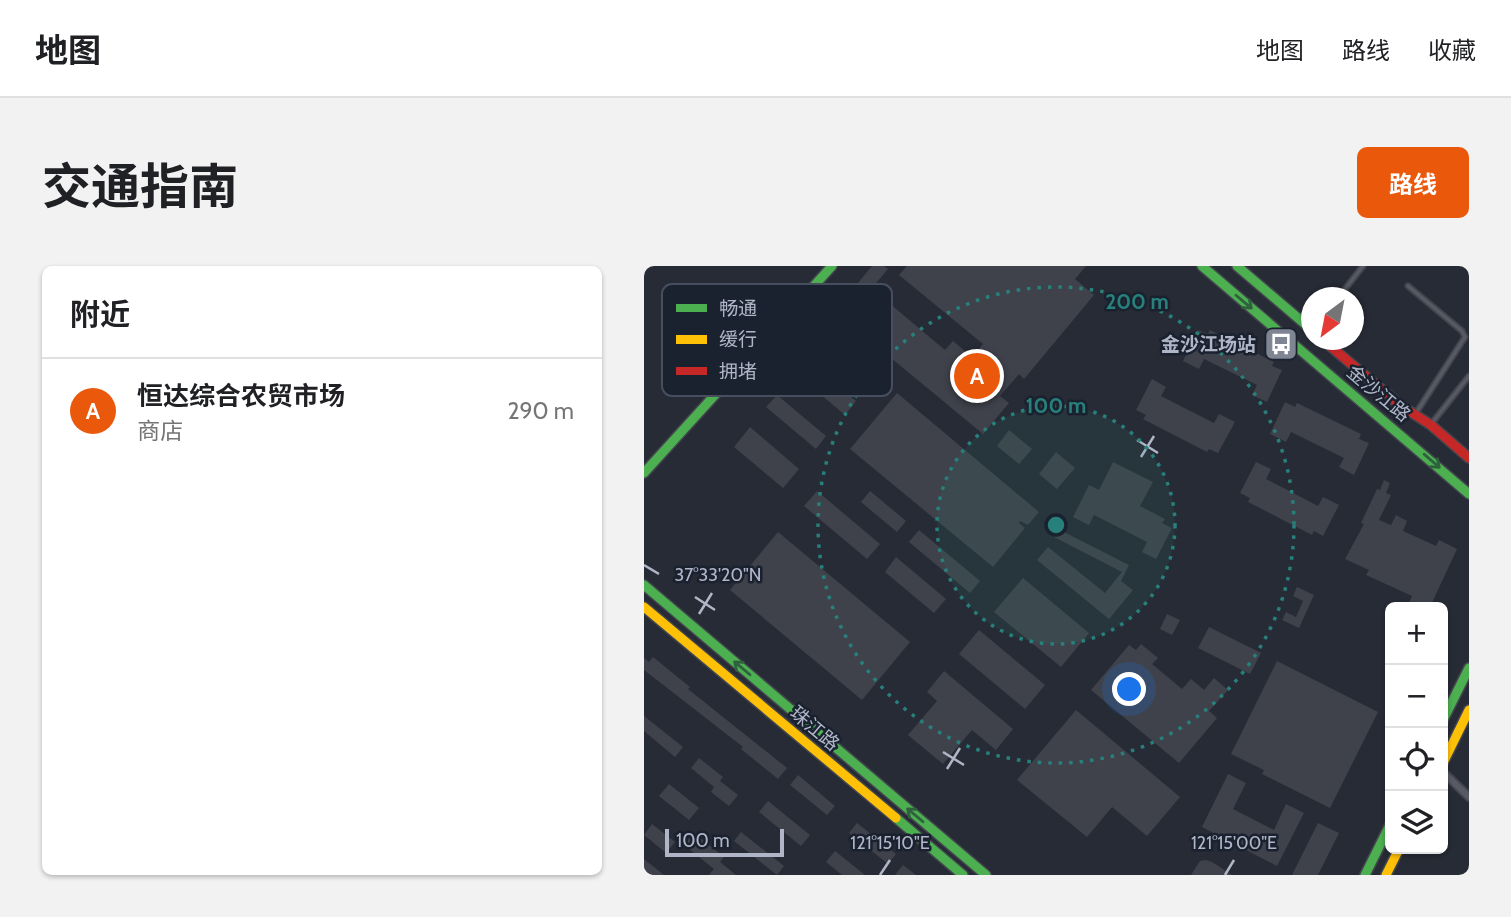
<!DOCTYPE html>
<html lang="zh">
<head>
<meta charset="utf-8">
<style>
  :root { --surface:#fff; --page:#f2f2f2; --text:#202124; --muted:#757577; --line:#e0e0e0; --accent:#ea580c }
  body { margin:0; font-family:Cabin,"Noto Sans SC",sans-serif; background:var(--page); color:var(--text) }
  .controls { position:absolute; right:21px; bottom:21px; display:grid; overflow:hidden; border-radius:10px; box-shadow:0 2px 5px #0004 }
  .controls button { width:63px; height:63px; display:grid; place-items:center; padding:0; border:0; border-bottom:2px solid var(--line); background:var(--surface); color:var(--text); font:35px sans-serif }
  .compass { position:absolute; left:657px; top:21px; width:63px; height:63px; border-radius:50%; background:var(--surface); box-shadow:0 2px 5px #0004; rotate:212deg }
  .scale { position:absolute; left:21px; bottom:18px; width:119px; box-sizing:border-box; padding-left:7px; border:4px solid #b0b6c7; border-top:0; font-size:19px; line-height:24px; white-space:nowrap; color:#b0b6c7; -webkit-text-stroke:5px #1a212f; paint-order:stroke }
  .you { position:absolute; left:486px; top:424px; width:24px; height:24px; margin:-18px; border:5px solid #fff; border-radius:50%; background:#1a73e8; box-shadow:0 0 0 10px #1a73e833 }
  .badge { display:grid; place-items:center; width:46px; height:46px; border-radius:50%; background:var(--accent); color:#fff; font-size:23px; font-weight:700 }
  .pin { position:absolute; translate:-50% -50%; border:4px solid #fff; box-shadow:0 2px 7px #0006 }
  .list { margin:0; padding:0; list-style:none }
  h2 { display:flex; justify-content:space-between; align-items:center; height:91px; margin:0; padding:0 28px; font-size:30px }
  h2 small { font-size:23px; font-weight:400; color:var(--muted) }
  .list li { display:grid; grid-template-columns:46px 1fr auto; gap:21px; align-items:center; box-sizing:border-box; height:105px; padding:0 28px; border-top:2px solid var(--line) }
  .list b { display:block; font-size:26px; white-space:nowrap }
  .list p { margin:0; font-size:23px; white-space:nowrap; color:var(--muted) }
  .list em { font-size:23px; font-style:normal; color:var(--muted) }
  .icon { flex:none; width:38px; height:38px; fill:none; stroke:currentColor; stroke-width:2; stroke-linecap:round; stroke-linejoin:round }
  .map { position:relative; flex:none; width:825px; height:609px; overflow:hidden; border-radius:10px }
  header { display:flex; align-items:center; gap:42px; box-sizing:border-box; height:98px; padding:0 35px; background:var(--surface); border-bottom:2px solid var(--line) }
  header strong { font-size:33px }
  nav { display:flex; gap:38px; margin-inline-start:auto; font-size:24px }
  .intro { display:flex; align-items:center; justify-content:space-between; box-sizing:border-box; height:168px; padding:0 42px }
  h1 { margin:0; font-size:49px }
  .button { padding:18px 32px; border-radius:10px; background:var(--accent); color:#fff; font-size:24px; font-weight:700 }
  main { display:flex; gap:42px; padding:0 42px }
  aside { flex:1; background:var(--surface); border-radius:10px; box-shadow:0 2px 5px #0004 }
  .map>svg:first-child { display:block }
  .building { fill:#3f424b }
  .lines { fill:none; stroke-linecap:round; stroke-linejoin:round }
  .lane-casing { stroke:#43464e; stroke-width:7 }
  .street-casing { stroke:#43464e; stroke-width:10 }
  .fast-casing { stroke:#43464e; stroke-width:12 }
  .slow-casing { stroke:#43464e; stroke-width:12 }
  .jam-casing { stroke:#43464e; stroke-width:12 }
  .lane { stroke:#575a63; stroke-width:3.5 }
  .street { stroke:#575a63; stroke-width:6 }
  .fast { stroke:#4caf50; stroke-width:9 }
  .slow { stroke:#ffc107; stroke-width:9 }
  .jam { stroke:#c62828; stroke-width:9 }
  .oneway { stroke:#30613e }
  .ticks { fill:none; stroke:#b0b6c7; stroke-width:2.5 }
  .ring { fill:none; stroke:#27807b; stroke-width:3.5; stroke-dasharray:3.5 7 }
  .labels { text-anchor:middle; stroke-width:5; stroke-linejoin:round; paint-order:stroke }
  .poi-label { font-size:19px; font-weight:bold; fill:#b0b6c7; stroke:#1a212f; text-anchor:end }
  .street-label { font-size:19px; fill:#b0b6c7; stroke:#1a212f }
  .key { fill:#1a212f; stroke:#474e5d; stroke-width:2 }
  .key-label { font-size:19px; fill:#b0b6c7 }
  .ticks-label { font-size:18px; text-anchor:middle; fill:#b0b6c7; stroke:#1a212f; stroke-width:5; stroke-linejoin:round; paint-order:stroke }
  .centre { fill:#27807b; stroke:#1a212f; stroke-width:3.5 }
  .ring-label { font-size:21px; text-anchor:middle; font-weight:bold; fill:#27807b; stroke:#1a212f; stroke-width:5; stroke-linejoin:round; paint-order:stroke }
</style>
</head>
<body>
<header>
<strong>地图</strong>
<nav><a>地图</a><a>路线</a><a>收藏</a></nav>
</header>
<div class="intro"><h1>交通指南</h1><a class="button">路线</a></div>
<main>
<aside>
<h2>附近<small></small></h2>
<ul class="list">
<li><span class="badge">A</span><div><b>恒达综合农贸市场</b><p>商店</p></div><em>290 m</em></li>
</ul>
</aside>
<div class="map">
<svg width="825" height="609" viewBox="0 0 825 609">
  <rect width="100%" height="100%" fill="#272b35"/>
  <g class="building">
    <path d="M228 0H240L244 3 206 48 196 39Z"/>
    <path d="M263 0H442L431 13 450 29 380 113 375 108 356 130 365 137 339 168 218 68 245 37 301 84 309 75 328 91 339 78 255 9Z"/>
    <path d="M554 64 564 68 566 64 630 96 628 100 638 104 623 136 608 129 613 119 560 93 555 103 539 95Z"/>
    <path d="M158 91 212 135 201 149 176 128 180 123 151 99Z"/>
    <path d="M508 113 522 121 517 130 570 157 575 148 591 156 574 187 565 183 563 186 499 153 502 149 492 144Z"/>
    <path d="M253 127 395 246 384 259 376 255 375 257 381 262 349 301 206 183Z"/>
    <path d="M133 129 182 170 172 183 122 141Z"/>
    <path d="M641 136 651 141 653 137 717 168 715 173 725 177 710 209 695 201 700 192 647 166 642 176 626 168Z"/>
    <path d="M106 161 155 203 139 222 90 181Z"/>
    <path d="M365 164 388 183 375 198 353 180Z"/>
    <path d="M412 186 431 202 413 223 395 208Z"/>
    <path d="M469 196 509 216 496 240 521 253 518 257 528 262 512 293 498 286 503 276 450 249 445 259 429 251 445 219 455 224Z"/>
    <path d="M612 196 627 203 622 213 674 240 679 231 695 239 679 270 670 265 668 269 604 236 606 232 596 227Z"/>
    <path d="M740 214 746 217 742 227 747 229 735 254 747 259 752 249 763 255 759 265 792 280 795 274 813 283 786 341H763L768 330 722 309 725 304 701 293 720 258 717 257 733 223 736 224Z"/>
    <path d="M173 225 236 278 223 293 160 240Z"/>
    <path d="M226 225 262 255 253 266 217 236Z"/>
    <path d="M414 263 485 299 477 315 489 324 465 353 393 294 404 281 461 327 478 306 410 271Z"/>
    <path d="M275 264 336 315 326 327 265 276Z"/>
    <path d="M134 266 266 376 218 434 86 324Z"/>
    <path d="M252 291 302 333 290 347 241 306Z"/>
    <path d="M379 312 445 367 417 401 350 346Z"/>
    <path d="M653 321 670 329 655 362 638 354 642 346 652 351 659 335 649 330Z"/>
    <path d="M523 348 536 354 528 369 516 363Z"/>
    <path d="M565 361 617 387 606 408 554 382Z"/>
    <path d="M335 364 401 419 381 443 315 388Z"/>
    <path d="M497 378 514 392 508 398 538 423 547 413 560 424 570 412 584 424 565 445 573 452 535 497 447 424 485 379 492 384Z"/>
    <path d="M9 391 46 421 44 423 143 502 134 513 97 483 99 481 0 404V392L5 396Z"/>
    <path d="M633 395 734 446 686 542 618 508 620 504 587 488Z"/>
    <path d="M300 405 369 463 352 484 328 464 299 498 264 469 293 435 283 426Z"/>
    <path d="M432 444 536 531 503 570 468 541 443 571 373 514Z"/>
    <path d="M0 450 39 481 31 491 0 465Z"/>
    <path d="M55 492 79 511 76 515 94 529 85 540 67 526 70 521 47 502Z"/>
    <path d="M584 508 602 517 589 543 630 564 642 538 660 547 633 600 558 561Z"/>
    <path d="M154 509 191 540 183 549 146 519Z"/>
    <path d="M25 518 55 542 45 554 15 530Z"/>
    <path d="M124 535 166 569 157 580 115 546Z"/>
    <path d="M213 557 252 588 244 598 205 567Z"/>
    <path d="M674 557 695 567 674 609H648Z"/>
    <path d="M8 558 31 576 22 587 0 569Z"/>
    <path d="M97 566 140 600 133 609 90 575Z"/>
    <path d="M50 567 80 591 76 596 92 609H65L70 603 40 579Z"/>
    <path d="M191 585 221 609H198L182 596Z"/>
    <path d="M0 593 20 609H0Z"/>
    <path d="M562 594 568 596 588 609H547L556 595Z"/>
    <path d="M259 599 272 609H251Z"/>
  </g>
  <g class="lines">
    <defs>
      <g id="lane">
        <path d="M764 20 818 65 821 71 772 147"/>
        <path d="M694 32 719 0"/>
        <path d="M788 157 825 110"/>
      </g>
      <path id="street" d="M799 506 825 531"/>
      <g id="fast">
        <path d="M558 0 825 228"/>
        <path d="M593 0 668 64"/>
        <path d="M0 207 188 0"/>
        <path d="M0 319 342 609"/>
        <path d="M799 454 825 402"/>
        <path d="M252 552 319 609"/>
        <path d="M721 609 746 559"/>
      </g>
      <g id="slow">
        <path d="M0 341 252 552"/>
        <path d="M799 497 825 444"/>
        <path d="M742 609 755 583"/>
      </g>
      <path id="jam" d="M679 74 756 139 787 159 825 192"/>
    </defs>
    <use href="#lane" class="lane-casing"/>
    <use href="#street" class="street-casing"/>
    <use href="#fast" class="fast-casing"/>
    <use href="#slow" class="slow-casing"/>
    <use href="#jam" class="jam-casing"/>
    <use href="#lane" class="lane"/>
    <use href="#street" class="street"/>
    <use href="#fast" class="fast"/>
    <use href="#slow" class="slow"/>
    <use href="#jam" class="jam"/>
  </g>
  <defs><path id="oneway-shaft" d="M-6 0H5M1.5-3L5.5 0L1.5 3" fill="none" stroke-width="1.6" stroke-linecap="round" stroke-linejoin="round" transform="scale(1.75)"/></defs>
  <g class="oneway">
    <use href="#oneway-shaft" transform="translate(600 36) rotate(40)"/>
    <use href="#oneway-shaft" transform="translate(788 195) rotate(41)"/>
    <use href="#oneway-shaft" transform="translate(98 402) rotate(-140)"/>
    <use href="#oneway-shaft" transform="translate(271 549) rotate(-140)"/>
  </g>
  <path class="ticks" d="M493 174 514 187M497 191 510 170M0 299 15 308M51 331 71 344M55 348 68 327M299 486 320 499M303 503 316 482M236 609 246 594M581 609 590 594"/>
  <circle cx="412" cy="259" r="119" fill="#27807b" fill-opacity=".12"/>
  <g class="ring">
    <circle cx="412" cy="259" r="119"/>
    <circle cx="412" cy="259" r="238"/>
  </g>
  <defs>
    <symbol id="bus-square" viewBox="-11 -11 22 22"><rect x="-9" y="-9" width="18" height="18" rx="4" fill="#808594" stroke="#1a212f"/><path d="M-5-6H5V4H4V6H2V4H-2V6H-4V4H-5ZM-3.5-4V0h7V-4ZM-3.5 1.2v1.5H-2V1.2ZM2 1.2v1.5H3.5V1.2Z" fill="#fff"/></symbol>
  </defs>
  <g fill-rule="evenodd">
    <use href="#bus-square" x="618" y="59" width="38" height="38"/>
  </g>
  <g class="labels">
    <g class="poi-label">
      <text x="612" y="85">金沙江场站</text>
    </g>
    <g class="street-label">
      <text transform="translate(735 127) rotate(40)" y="7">金沙江路</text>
      <text transform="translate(171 462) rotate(40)" y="7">珠江路</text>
    </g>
  </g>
  <rect x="18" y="18" width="230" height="112" rx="10" class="key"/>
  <rect x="32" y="38" width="31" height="8" fill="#4caf50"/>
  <rect x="32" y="69" width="31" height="9" fill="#ffc107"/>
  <rect x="32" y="101" width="31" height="8" fill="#c62828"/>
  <g class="key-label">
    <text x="75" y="49">畅通</text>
    <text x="75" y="80">缓行</text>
    <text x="75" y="112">拥堵</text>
  </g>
  <g class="ticks-label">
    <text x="74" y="315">37°33'20"N</text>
    <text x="246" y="583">121°15'10"E</text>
    <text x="590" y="583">121°15'00"E</text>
  </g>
  <circle cx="412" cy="259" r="10" class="centre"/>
  <g class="ring-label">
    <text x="493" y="43">200 m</text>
    <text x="412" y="147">100 m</text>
  </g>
</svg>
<div class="controls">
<button>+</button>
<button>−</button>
<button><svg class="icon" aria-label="locate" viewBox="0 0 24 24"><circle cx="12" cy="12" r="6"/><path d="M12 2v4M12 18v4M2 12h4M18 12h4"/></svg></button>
<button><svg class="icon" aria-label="layers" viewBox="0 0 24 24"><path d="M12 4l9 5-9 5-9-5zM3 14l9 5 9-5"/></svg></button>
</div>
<svg class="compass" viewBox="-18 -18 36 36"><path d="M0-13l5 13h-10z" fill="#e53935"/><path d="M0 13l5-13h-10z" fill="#757577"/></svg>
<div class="scale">100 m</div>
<div class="you"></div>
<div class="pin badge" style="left:333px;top:110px">A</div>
</div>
</main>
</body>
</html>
